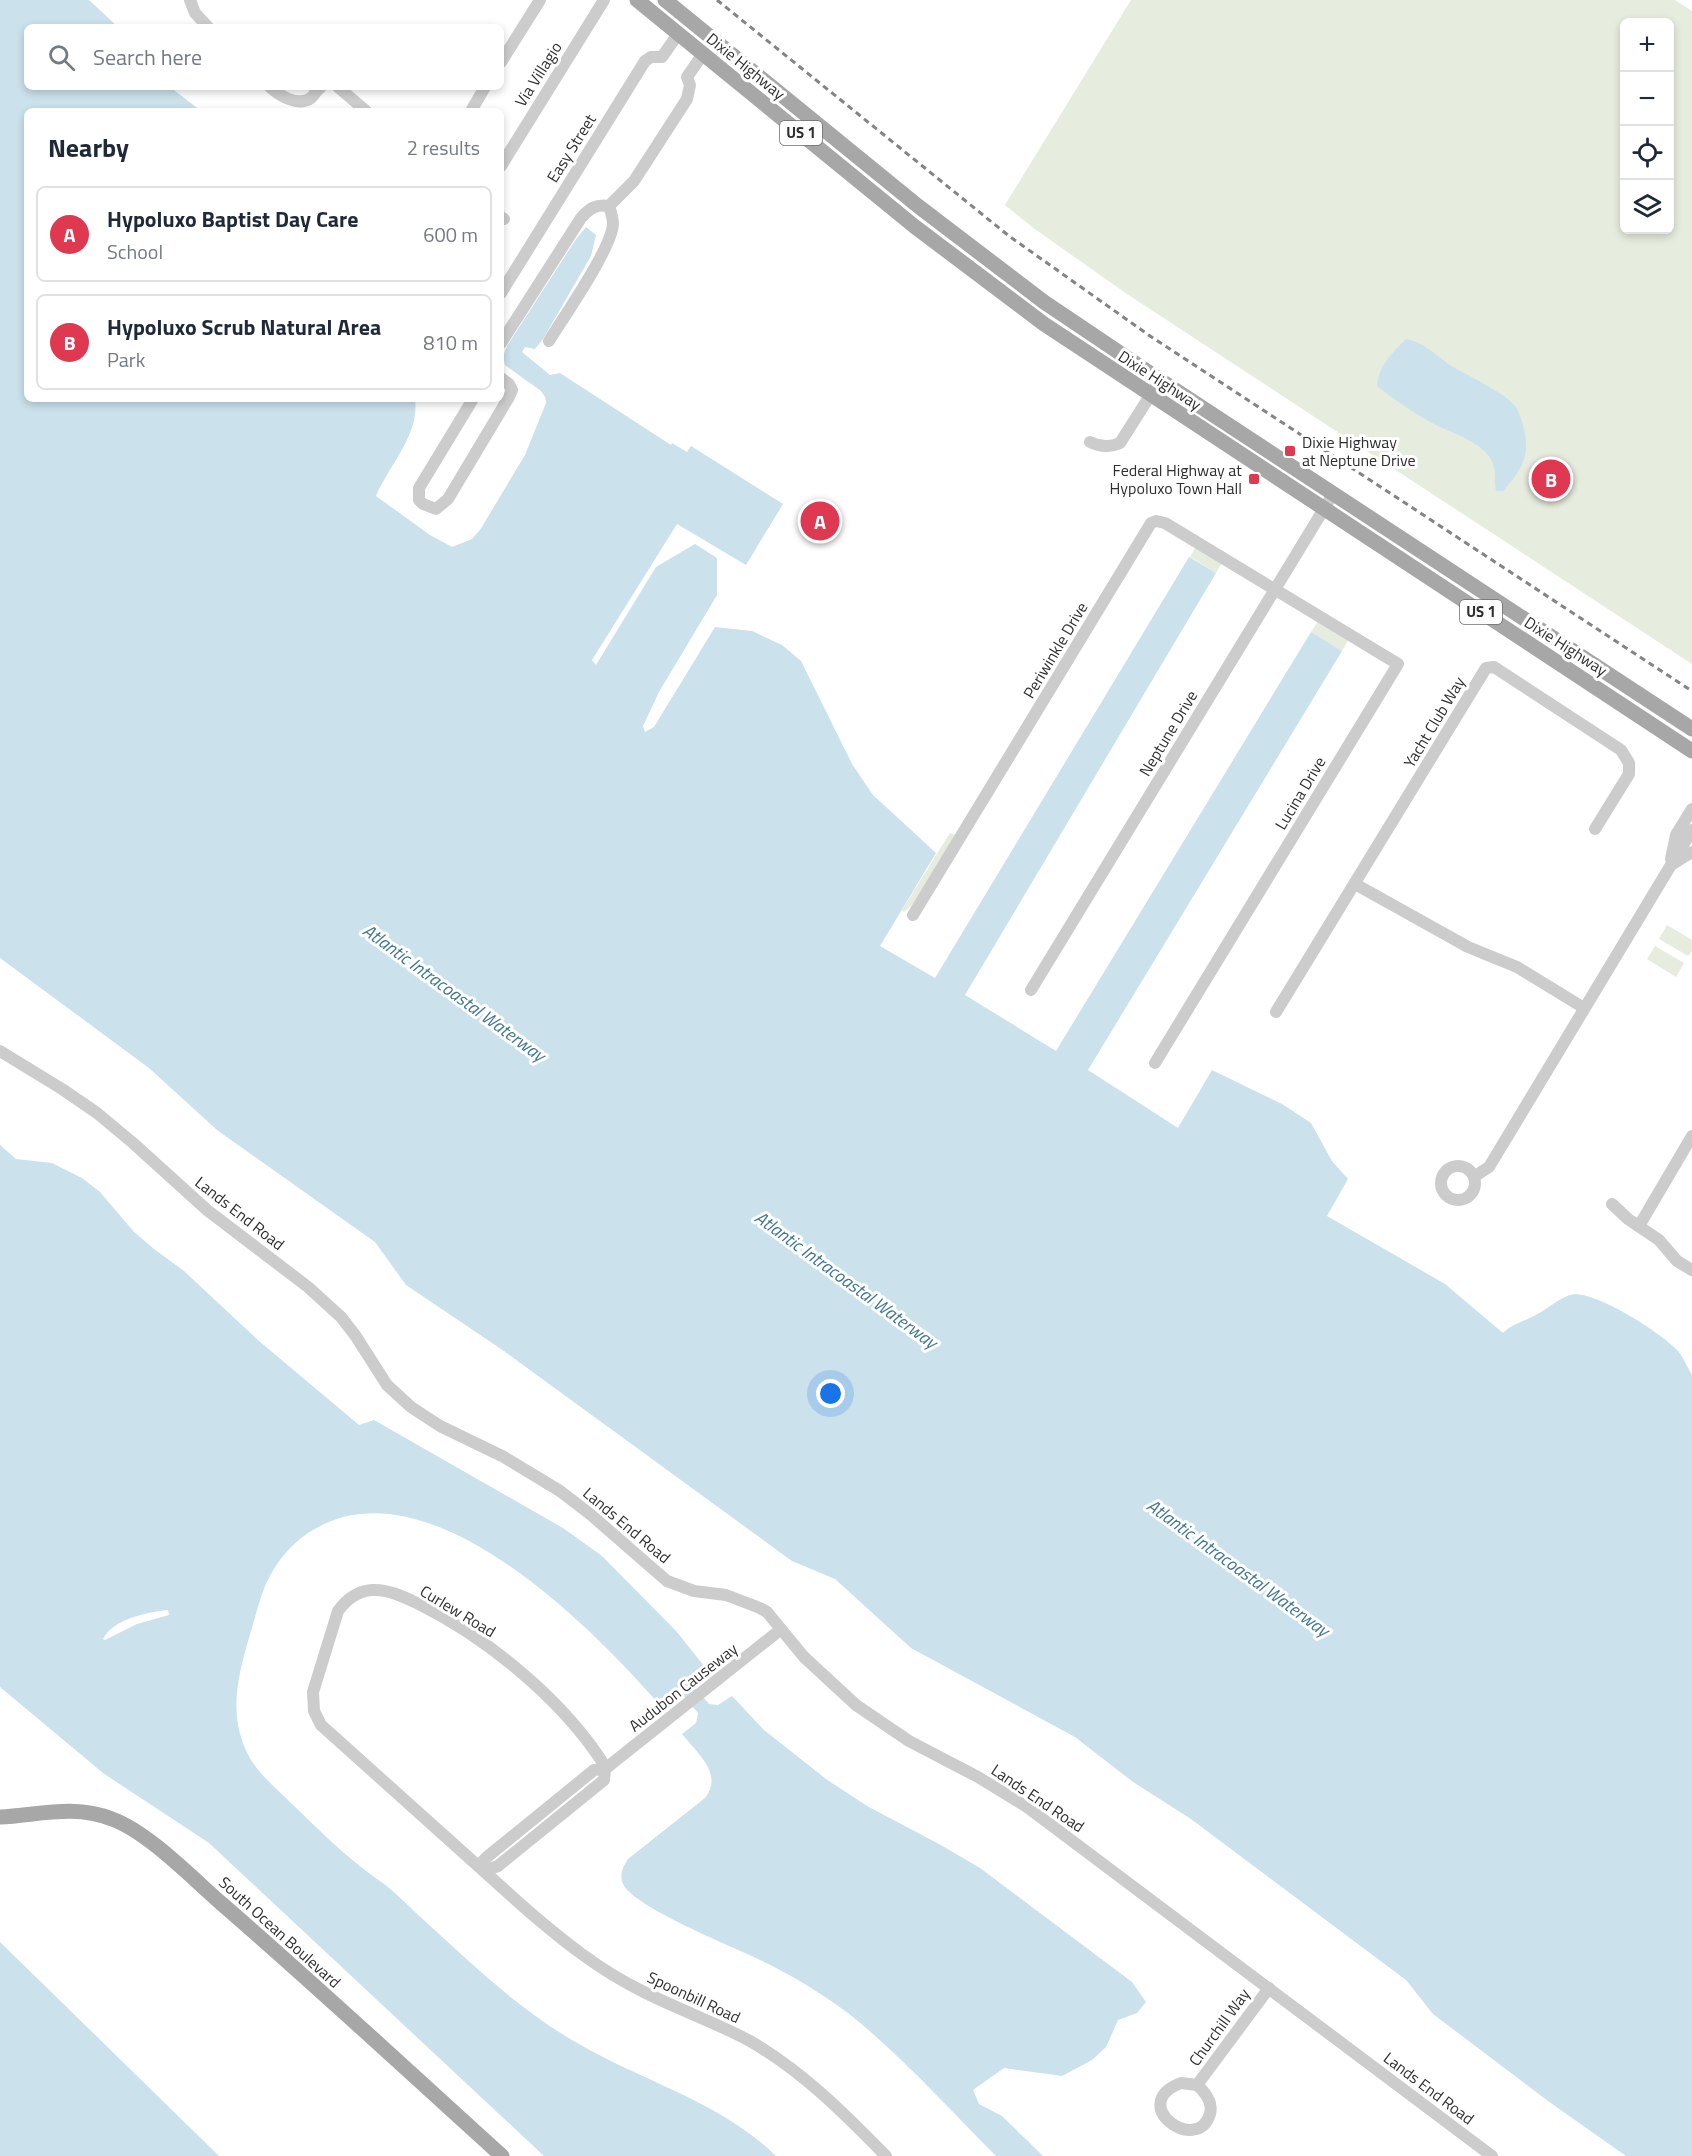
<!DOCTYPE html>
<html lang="en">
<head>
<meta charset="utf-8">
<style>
  :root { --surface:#fff; --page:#f2f2f3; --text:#1f2937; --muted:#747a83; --line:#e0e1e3; --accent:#de3951 }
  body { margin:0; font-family:"Titillium Web",sans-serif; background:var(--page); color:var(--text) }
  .controls { position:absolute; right:18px; top:18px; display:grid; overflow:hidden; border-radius:9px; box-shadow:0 3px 9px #0003 }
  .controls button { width:54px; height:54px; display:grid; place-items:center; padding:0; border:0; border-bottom:2px solid var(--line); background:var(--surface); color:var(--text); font:30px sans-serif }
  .you { position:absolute; left:831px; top:1394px; width:21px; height:21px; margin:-15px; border:4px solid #fff; border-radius:50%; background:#1a73e8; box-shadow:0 0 0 9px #1a73e833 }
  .badge { display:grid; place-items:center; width:39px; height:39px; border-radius:50%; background:var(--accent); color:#fff; font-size:20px; font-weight:700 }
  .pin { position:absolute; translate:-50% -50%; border:3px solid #fff; box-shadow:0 2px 6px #0006 }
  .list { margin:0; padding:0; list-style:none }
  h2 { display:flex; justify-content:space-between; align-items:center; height:78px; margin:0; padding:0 24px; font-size:26px }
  h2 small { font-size:20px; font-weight:400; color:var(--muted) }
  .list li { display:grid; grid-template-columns:39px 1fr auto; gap:18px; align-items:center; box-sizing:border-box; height:96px; margin:0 12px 12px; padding:0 12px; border:2px solid var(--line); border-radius:9px }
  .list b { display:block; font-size:22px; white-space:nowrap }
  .list p { margin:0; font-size:20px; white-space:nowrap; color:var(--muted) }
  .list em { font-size:20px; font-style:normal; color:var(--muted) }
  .icon { flex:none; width:33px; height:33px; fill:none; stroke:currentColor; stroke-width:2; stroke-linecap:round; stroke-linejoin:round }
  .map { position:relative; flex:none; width:1692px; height:2156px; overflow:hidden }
  .search { position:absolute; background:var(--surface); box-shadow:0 3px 9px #0003; left:24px; top:24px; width:480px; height:66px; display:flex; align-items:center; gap:15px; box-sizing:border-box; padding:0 21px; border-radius:9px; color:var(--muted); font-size:22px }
  .panel { position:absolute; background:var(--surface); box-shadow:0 3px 9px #0003; left:24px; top:108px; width:480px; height:294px; border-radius:9px }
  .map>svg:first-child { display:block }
  .green { fill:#e6ecde; fill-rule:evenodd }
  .water { fill:#cbe1eb; fill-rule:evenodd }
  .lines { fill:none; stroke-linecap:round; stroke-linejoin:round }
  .minor { stroke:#ccc; stroke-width:12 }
  .major { stroke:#a7a7a7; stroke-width:15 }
  .rail { stroke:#848484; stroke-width:3; stroke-dasharray:6 4.5; stroke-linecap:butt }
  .poi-dot { fill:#de3951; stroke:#fff; stroke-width:2 }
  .labels { text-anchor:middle; stroke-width:6; stroke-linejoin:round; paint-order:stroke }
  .shield { fill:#fff; stroke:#6d6d6d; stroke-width:1.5 }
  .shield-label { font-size:15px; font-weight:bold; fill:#2f2f2f }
  .street-label { font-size:16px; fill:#2f2f2f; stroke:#fff }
  .poi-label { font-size:16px; fill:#2f2f2f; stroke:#fff; text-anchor:start }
  .water-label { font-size:18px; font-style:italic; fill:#40768e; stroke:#fff }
</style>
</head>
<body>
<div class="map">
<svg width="1692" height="2156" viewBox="0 0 1692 2156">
  <rect width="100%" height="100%" fill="#fff"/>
  <g class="green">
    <path d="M1131 0H1675L1692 11V664L1127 294 1032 227 1005 205ZM1624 22H1670V230H1624Z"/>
    <path d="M1196 546 1222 562 1216 573 1190 557Z"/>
    <path d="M1319 620 1349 639 1342 651 1311 632Z"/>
    <path d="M950 833 956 835 912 905 904 912 902 910Z"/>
    <path d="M1667 925 1692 940V951L1688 956 1659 939Z"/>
    <path d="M1655 946 1684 963 1676 977 1647 959Z"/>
  </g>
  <g class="water">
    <path d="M0 0H89L118 27H27V87H170L201 111H27V399H415C420 434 389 465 376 496L430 535 452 547 472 539 480 530 525 455 546 403 545 397 541 391 505 365 503 356 507 346 576 239 586 227 596 235 591 256 543 339 535 349 525 347 522 352 550 375 560 373 671 445 672 443 687 452 691 446 783 504 746 565 677 524 592 660 596 665 656 567 695 544 717 558V595L659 692 643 726 645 732 654 727 715 627 752 631 782 645 801 661 852 764 873 795 936 853 880 946 935 978 1189 557 1216 573 965 995 1056 1051 1311 632 1342 651 1088 1070 1178 1128 1212 1070 1282 1104 1311 1123 1332 1161 1348 1179 1327 1216 1445 1284 1503 1333C1512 1324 1523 1322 1534 1316 1546 1310 1558 1299 1570 1295 1592 1288 1663 1334 1678 1351 1684 1358 1687 1367 1692 1375V2156H1626L1548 2101 1433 2014 1406 1980 1191 1819 1133 1782 1075 1737 911 1648 835 1579 792 1561 504 1351 406 1285 375 1242 217 1130 149 1068 0 958Z"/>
    <path d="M1406 339C1425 342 1437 357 1453 367 1470 377 1504 392 1516 407 1519 412 1521 419 1523 425 1531 455 1523 469 1503 491H1496C1494 482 1496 471 1493 463 1483 441 1455 435 1436 425 1415 414 1396 401 1377 386 1378 367 1392 353 1406 339Z"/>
    <path d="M0 1145 16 1159 52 1163 82 1178 100 1192 134 1232 154 1249 184 1271 259 1341 359 1425 374 1420 563 1528 602 1556 677 1632 704 1666 693 1674 692 1684 709 1704 718 1705 732 1696 764 1730 826 1779 867 1806 939 1844 980 1868 1132 1982 1146 2002 1137 2013 1118 2020 1106 2047 1092 2060 1062 2076 1004 2068 973 2090 979 2104 1002 2116 1043 2156H996C948 2108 901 2055 848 2013 820 1992 790 1974 758 1959 732 1946 635 1908 623 1884 619 1875 623 1867 628 1859L705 1798C724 1774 697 1753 682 1734L696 1723 698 1713 681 1693 671 1692 658 1703C590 1626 437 1471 324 1524 301 1535 283 1552 271 1574 261 1591 257 1612 251 1631 238 1675 226 1717 251 1760 262 1777 278 1790 292 1804 319 1830 347 1858 377 1879 395 1891 411 1909 427 1923 475 1967 522 2012 579 2044 644 2082 721 2102 776 2156H544L209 1843 103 1773 0 1687ZM168 1610 169 1615 137 1624 105 1640 103 1639C113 1619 148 1612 168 1610Z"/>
    <path d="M0 1942 219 2156H0Z"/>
  </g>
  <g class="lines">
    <g class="minor">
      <path d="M190 0 195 13 208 27"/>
      <path d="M501 62 540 0"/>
      <path d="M270 87C280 96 298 107 311 98 314 95 317 90 321 87"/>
      <path d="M338 87 366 111"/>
      <path d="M471 111 485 87"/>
      <path d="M501 166 604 0"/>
      <path d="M501 217 504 219"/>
      <path d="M501 293 645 61 651 57H662L678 34"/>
      <path d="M549 341C563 318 612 248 613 224 613 218 611 212 609 206L634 181 687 99 690 85 687 77 703 54"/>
      <path d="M501 343 581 218C590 208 596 204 609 206"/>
      <path d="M473 399 419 488V500L423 504 436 509 448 499 509 397 512 390 509 384 501 378"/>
      <path d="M1090 442C1100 447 1109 448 1120 443L1160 380"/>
      <path d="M1671 859 1676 835 1692 809"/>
      <path d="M1671 865 1692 852"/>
      <path d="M1355 884 1468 947 1517 967 1584 1008"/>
      <path d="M913 915 1151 523 1156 521 1165 523 1398 664 1155 1063"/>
      <path d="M1031 990 1333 494"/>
      <path d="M1276 1012 1486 668 1494 667 1621 750 1629 763V774L1595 829"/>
      <path d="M0 1051 62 1089 97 1113 133 1143 207 1210 308 1287 341 1317 355 1335 387 1385 411 1407 440 1426 504 1457 560 1491 590 1514 667 1581 694 1591 726 1595 760 1608 767 1612 804 1657 856 1705 909 1741 978 1777 1027 1807 1492 2156"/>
      <circle cx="1458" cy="1183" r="17"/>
      <path d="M1475 1176 1489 1167 1692 830"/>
      <path d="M1612 1204 1628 1219 1659 1240 1677 1261 1692 1270"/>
      <path d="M1639 1226 1692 1136"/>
      <path d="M484 1871 498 1866 604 1780 605 1769 601 1760C560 1698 486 1637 419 1604 404 1597 388 1589 372 1590 358 1591 346 1600 338 1611L313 1692 314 1711 321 1725 526 1909C562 1940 599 1970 642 1991 677 2009 715 2022 750 2041 802 2071 844 2113 886 2156"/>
      <path d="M484 1871 483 1861 487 1857 594 1770 605 1769 780 1630"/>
      <path d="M1181 2083 1197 2085C1205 2092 1213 2102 1210 2114 1197 2156 1126 2104 1181 2083Z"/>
      <path d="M1197 2085 1269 1988"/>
    </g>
    <g class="major">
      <path d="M637 0 914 226 1044 324 1692 751"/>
      <path d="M665 0 918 206 1044 302 1160 380 1692 729"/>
      <path d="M0 1817C39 1815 74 1804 112 1819 148 1832 192 1878 222 1904 317 1986 409 2072 502 2156"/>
    </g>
    <path class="rail" d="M717 0 1009 236 1150 336 1692 691"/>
  </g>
  <g class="poi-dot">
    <rect x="1284" y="445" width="12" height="12" rx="3"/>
    <rect x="1248" y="473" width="12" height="12" rx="3"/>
  </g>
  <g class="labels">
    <g class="shield">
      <rect x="780" y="121" width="42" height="24" rx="4.5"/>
      <rect x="1460" y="600" width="42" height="24" rx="4.5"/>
    </g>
    <g class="shield-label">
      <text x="801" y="138">US 1</text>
      <text x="1481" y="617">US 1</text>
    </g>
    <g class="street-label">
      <text transform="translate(746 66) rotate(39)" y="6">Dixie Highway</text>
      <text transform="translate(538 74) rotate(-58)" y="6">Via Villagio</text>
      <text transform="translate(571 148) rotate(-58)" y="6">Easy Street</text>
      <text transform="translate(1160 380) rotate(33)" y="6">Dixie Highway</text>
      <text transform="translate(1566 646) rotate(33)" y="6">Dixie Highway</text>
      <text transform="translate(1055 650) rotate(-59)" y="6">Periwinkle Drive</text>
      <text transform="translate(1434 722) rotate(-59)" y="6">Yacht Club Way</text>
      <text transform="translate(1168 733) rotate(-59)" y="6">Neptune Drive</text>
      <text transform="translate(1300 793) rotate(-59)" y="6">Lucina Drive</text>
      <text transform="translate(240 1213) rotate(38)" y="6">Lands End Road</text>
      <text transform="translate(627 1525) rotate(40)" y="6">Lands End Road</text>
      <text transform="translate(458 1611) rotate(31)" y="6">Curlew Road</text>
      <text transform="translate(683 1687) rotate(-38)" y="6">Audubon Causeway</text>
      <text transform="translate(1038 1798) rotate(34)" y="6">Lands End Road</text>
      <text transform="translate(280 1932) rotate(42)" y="6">South Ocean Boulevard</text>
      <text transform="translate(694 1997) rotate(25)" y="6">Spoonbill Road</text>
      <text transform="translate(1219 2027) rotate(-54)" y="6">Churchill Way</text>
      <text transform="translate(1429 2088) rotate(37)" y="6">Lands End Road</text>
    </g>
    <g class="poi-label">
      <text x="1302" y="448">Dixie Highway<tspan x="1302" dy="18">at Neptune Drive</tspan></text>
      <text x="1242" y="476" text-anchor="end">Federal Highway at<tspan x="1242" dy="18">Hypoluxo Town Hall</tspan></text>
    </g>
    <g class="water-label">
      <text transform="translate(454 993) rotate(36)" y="6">Atlantic Intracoastal Waterway</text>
      <text transform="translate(846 1280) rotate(36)" y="6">Atlantic Intracoastal Waterway</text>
      <text transform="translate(1238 1568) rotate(36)" y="6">Atlantic Intracoastal Waterway</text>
    </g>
  </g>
</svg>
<div class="controls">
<button>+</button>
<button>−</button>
<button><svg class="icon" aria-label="locate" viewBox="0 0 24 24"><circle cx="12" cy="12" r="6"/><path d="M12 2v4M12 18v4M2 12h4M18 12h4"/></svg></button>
<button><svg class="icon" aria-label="layers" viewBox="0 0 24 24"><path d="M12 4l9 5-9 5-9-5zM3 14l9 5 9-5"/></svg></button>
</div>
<div class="you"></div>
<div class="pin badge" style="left:820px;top:521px">A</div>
<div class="pin badge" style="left:1551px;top:479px">B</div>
<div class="search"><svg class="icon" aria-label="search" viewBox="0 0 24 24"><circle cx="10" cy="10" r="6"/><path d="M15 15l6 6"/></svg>Search here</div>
<section class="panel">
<h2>Nearby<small>2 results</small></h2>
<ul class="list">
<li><span class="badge">A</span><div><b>Hypoluxo Baptist Day Care</b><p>School</p></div><em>600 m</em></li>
<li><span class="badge">B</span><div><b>Hypoluxo Scrub Natural Area</b><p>Park</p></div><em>810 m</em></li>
</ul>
</section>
</div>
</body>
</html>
